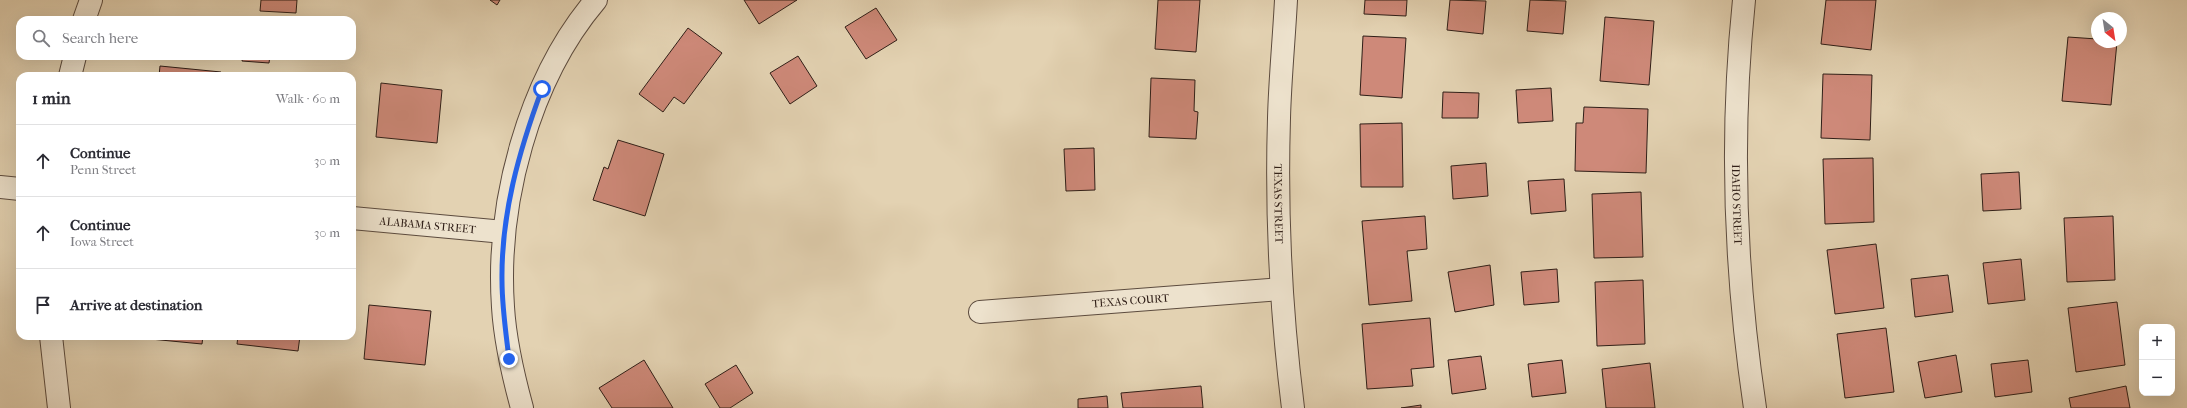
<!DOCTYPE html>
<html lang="en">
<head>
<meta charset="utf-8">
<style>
  :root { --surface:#fff; --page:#f7f7f7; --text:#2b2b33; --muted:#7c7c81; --line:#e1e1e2 }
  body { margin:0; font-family:"IM FELL French Canon",serif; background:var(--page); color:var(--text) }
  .controls { position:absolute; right:12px; bottom:12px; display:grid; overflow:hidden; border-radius:8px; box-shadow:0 4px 16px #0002 }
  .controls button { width:36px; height:36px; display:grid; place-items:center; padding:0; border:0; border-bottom:1px solid var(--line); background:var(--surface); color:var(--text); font:20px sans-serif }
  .compass { position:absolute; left:2091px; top:12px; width:36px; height:36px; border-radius:50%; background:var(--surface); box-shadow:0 4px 16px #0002; rotate:150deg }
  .stop { position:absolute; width:12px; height:12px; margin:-9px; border:3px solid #2563eb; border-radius:50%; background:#fff }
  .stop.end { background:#2563eb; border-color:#fff; box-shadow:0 1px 4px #0008 }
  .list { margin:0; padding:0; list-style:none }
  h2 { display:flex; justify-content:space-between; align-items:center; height:52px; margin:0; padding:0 16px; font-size:17px }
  h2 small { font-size:13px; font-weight:400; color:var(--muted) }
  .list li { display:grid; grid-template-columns:26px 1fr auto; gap:12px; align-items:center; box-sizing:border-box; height:72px; padding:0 16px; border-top:1px solid var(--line) }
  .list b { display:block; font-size:15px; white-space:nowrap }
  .list p { margin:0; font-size:13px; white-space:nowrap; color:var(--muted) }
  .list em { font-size:13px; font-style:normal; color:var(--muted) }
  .icon { flex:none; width:22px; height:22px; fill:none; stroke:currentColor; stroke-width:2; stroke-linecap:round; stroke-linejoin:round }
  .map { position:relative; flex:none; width:2187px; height:408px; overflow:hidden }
  .search { position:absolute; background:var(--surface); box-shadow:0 4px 16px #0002; left:16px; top:16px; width:340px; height:44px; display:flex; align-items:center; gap:10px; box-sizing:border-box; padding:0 14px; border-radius:12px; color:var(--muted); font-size:15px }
  .panel { position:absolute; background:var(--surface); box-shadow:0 4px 16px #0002; left:16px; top:72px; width:340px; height:268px; border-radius:12px }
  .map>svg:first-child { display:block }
  .building { fill:#ce8979; stroke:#2f1e17 }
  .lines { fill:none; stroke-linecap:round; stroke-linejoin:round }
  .minor-casing { stroke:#5c4b3e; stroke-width:24 }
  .minor { stroke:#ede2cd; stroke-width:22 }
  .route { stroke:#2563eb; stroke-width:5 }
  .labels { text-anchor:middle; stroke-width:4; stroke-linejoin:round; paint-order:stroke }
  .street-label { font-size:11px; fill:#2f1e17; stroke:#ede2cd }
</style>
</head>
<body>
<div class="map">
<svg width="2187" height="408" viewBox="0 0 2187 408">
  <rect width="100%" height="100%" fill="#e3d2b2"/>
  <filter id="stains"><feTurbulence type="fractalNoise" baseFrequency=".005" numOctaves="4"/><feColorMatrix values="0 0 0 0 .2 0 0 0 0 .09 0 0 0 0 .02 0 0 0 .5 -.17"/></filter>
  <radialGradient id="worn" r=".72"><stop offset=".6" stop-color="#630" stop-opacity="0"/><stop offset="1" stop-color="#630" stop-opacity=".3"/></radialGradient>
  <g class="building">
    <path d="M261 0H297L296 13 260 11Z"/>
    <path d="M490 0H500L497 5Z"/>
    <path d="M744 0H797L759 24Z"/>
    <path d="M1158 0H1200L1196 52 1155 49Z"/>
    <path d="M1365 0H1407L1406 16 1364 14Z"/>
    <path d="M1450 0 1486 1 1483 34 1447 30Z"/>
    <path d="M1530 0 1566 1 1563 34 1527 31Z"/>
    <path d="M1826 0H1876L1871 50 1821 44Z"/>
    <path d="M876 8 897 40 866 59 845 27Z"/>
    <path d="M1605 17 1654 21 1649 85 1600 81Z"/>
    <path d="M165 18 194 20H165Z"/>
    <path d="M688 28 722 53 684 104 674 97 663 112 639 94Z"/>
    <path d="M1363 36 1406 38 1402 98 1360 95Z"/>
    <path d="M2068 37 2097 39V42H2117L2111 105 2062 101Z"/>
    <path d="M243 56H270L269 63 242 61Z"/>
    <path d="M798 56 817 86 790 104 770 73Z"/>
    <path d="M160 66 221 72V76H159Z"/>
    <path d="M1823 74 1872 75 1870 140 1821 138Z"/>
    <path d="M1151 78 1195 80 1194 111 1198 112 1196 139 1149 137Z"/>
    <path d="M381 83 442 90 437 143 376 137Z"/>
    <path d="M1551 88 1553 121 1518 123 1516 90Z"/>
    <path d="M1443 92 1479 93 1478 118H1442Z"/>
    <path d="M1584 107 1648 109 1646 173 1575 171 1576 123H1583Z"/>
    <path d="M1402 123 1403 187H1361L1360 124Z"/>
    <path d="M618 140 664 154 645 216 593 200 604 167 608 169Z"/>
    <path d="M1094 148 1095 190 1066 191 1064 149Z"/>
    <path d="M1873 158 1874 222 1825 224 1823 159Z"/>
    <path d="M1486 163 1488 196 1453 199 1451 166Z"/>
    <path d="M2019 172 2021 209 1983 211 1981 174Z"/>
    <path d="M1564 179 1566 211 1531 214 1528 181Z"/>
    <path d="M1641 192 1643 257 1594 258 1592 194Z"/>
    <path d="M1425 216 1427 249 1407 251 1412 301 1369 305 1362 221Z"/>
    <path d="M2113 216 2115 280 2067 282 2064 218Z"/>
    <path d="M1876 244 1884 308 1835 314 1827 250Z"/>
    <path d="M2021 259 2025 300 1988 304 1983 263Z"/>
    <path d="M1490 265 1494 305 1455 312 1448 272Z"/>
    <path d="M1557 269 1559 302 1524 305 1521 272Z"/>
    <path d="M1948 275 1953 312 1915 317 1911 279Z"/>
    <path d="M1643 280 1645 344 1597 346 1595 282Z"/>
    <path d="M2117 302 2125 365 2076 372 2068 308Z"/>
    <path d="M369 305 431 311 425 365 364 359Z"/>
    <path d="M1430 318 1434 367 1411 369 1413 386 1367 389 1362 324Z"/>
    <path d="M1886 328 1894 392 1845 398 1837 334Z"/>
    <path d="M141 336H203L202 344 140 338Z"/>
    <path d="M238 336H300L298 351 237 344Z"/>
    <path d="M1956 355 1962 392 1925 398 1918 362Z"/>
    <path d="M1481 356 1486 389 1452 394 1448 360Z"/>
    <path d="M644 360 673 408H612L599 388Z"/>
    <path d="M1562 360 1566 393 1532 397 1528 364Z"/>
    <path d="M2028 360 2032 392 1995 397 1991 364Z"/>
    <path d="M1650 363 1655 408H1606L1602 369Z"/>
    <path d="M736 365 753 393 730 408H720L705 384Z"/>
    <path d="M1201 386 1203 408H1123L1121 393Z"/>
    <path d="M2126 386 2130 408H2071L2069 398Z"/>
    <path d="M1107 396 1108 408H1078V399Z"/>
    <path d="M1421 405V408H1401Z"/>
  </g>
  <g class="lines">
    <defs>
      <g id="minor">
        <path id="s1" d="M1286 0C1284 39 1280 79 1279 118 1276 215 1281 312 1293 408"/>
        <path id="s2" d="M1744 0C1730 135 1735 274 1755 408"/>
        <path d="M84 20 91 0"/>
        <path d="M70 76 75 56"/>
        <path d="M0 187 20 189"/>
        <path id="s3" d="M352 218 504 232"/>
        <path id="s4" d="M980 312 1281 289"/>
        <path d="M51 336 59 408"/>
        <path d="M522 408C513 375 505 341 503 307 496 204 528 80 596 0"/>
      </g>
    </defs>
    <use href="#minor" class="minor-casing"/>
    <use href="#minor" class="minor"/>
  </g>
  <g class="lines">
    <path class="route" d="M509 359C506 333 502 307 502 281 501 214 519 151 542 89"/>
  </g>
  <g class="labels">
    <g class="street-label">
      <text dy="4" stroke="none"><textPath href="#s1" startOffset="204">TEXAS STREET</textPath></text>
      <text dy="4" stroke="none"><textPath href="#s2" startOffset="205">IDAHO STREET</textPath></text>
      <text dy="4" stroke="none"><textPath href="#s3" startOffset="76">ALABAMA STREET</textPath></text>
      <text dy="4" stroke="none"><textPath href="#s4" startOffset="151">TEXAS COURT</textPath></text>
    </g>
  </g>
  <rect width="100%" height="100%" filter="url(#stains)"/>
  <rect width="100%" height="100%" fill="url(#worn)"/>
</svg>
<div class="controls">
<button>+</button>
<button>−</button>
</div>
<svg class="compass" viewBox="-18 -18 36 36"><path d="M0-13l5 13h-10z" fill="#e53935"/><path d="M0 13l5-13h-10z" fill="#7c7c81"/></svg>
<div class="stop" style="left:542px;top:89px"></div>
<div class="stop end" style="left:509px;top:359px"></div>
<div class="search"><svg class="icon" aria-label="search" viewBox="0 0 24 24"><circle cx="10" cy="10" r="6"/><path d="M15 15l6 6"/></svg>Search here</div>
<section class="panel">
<h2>1 min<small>Walk · 60 m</small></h2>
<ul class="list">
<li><svg class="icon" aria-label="ahead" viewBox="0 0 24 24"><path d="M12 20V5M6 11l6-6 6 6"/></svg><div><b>Continue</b><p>Penn Street</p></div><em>30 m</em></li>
<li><svg class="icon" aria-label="ahead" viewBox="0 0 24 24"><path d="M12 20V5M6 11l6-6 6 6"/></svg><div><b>Continue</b><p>Iowa Street</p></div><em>30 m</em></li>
<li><svg class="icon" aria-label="arrive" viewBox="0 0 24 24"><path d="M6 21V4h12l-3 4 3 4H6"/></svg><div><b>Arrive at destination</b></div></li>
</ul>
</section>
</div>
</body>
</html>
